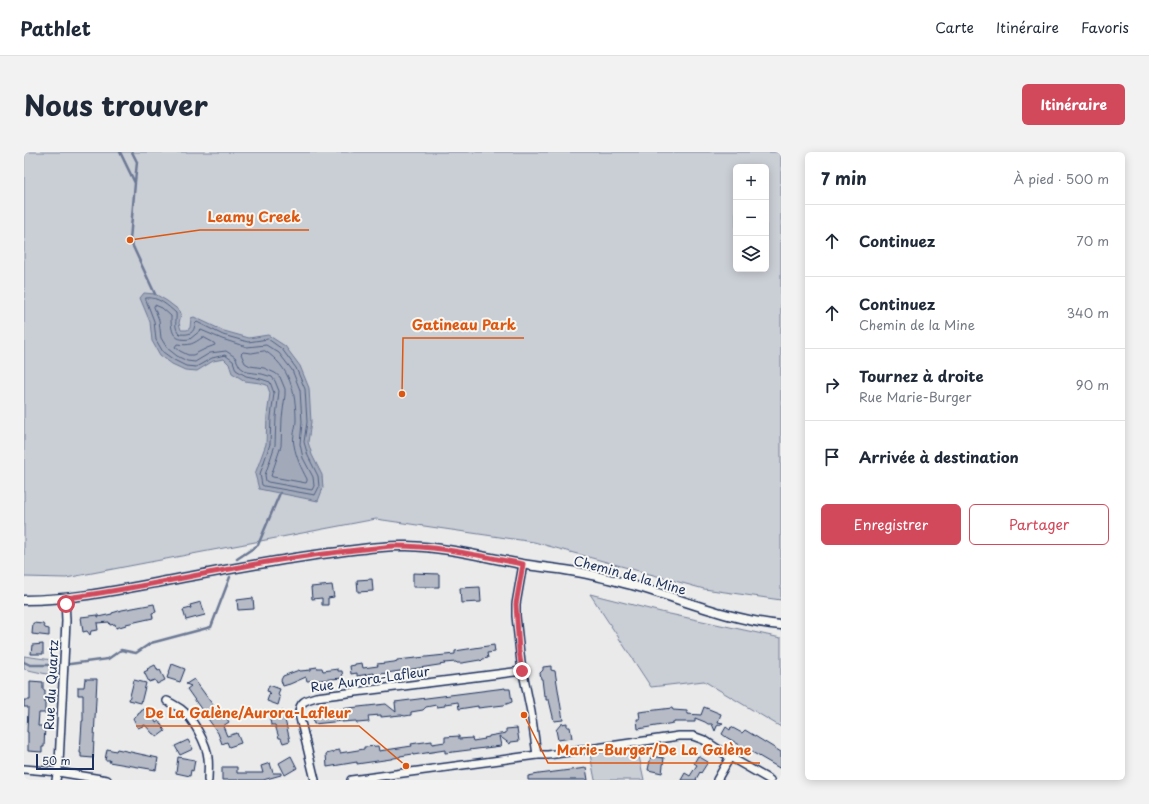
<!DOCTYPE html>
<html lang="fr">
<head>
<meta charset="utf-8">
<style>
  :root { --surface:#fff; --page:#f2f2f3; --text:#1f2937; --muted:#747a83; --line:#e0e1e3; --accent:#d1495b }
  body { margin:0; font-family:"Playpen Sans",sans-serif; background:var(--page); color:var(--text) }
  .controls { position:absolute; right:12px; top:12px; display:grid; overflow:hidden; border-radius:6px; box-shadow:0 2px 10px #0003 }
  .controls button { width:36px; height:36px; display:grid; place-items:center; padding:0; border:0; border-bottom:1px solid var(--line); background:var(--surface); color:var(--text); font:20px sans-serif }
  .scale { position:absolute; left:12px; bottom:10px; width:58px; box-sizing:border-box; padding-left:4px; border:2px solid #1b2f5e; border-top:0; font-size:11px; line-height:14px; white-space:nowrap; color:#1b2f5e; -webkit-text-stroke:3px #f6f6f2; paint-order:stroke }
  .stop { position:absolute; width:12px; height:12px; margin:-9px; border:3px solid #d1495b; border-radius:50%; background:#fff }
  .stop.end { background:#d1495b; border-color:#fff; box-shadow:0 1px 4px #0008 }
  .list { margin:0; padding:0; list-style:none }
  h2 { display:flex; justify-content:space-between; align-items:center; height:52px; margin:0; padding:0 16px; font-size:17px }
  h2 small { font-size:13px; font-weight:400; color:var(--muted) }
  .list li { display:grid; grid-template-columns:26px 1fr auto; gap:12px; align-items:center; box-sizing:border-box; height:72px; padding:0 16px; border-top:1px solid var(--line) }
  .list b { display:block; font-size:15px; white-space:nowrap }
  .list p { margin:0; font-size:13px; white-space:nowrap; color:var(--muted) }
  .list em { font-size:13px; font-style:normal; color:var(--muted) }
  .actions { display:flex; gap:8px; padding:12px 16px }
  .actions a { flex:1; padding:9px 0; border:1px solid var(--accent); border-radius:6px; text-align:center; font-size:14px; color:var(--accent) }
  .actions .main { background:var(--accent); color:#fff }
  .icon { flex:none; width:22px; height:22px; fill:none; stroke:currentColor; stroke-width:2; stroke-linecap:round; stroke-linejoin:round }
  .map { position:relative; flex:none; width:757px; height:628px; overflow:hidden; border-radius:6px }
  header { display:flex; align-items:center; gap:24px; box-sizing:border-box; height:56px; padding:0 20px; background:var(--surface); border-bottom:1px solid var(--line) }
  header strong { font-size:19px }
  nav { display:flex; gap:22px; margin-inline-start:auto; font-size:14px }
  .intro { display:flex; align-items:center; justify-content:space-between; box-sizing:border-box; height:96px; padding:0 24px }
  h1 { margin:0; font-size:28px }
  .button { padding:10px 18px; border-radius:6px; background:var(--accent); color:#fff; font-size:14px; font-weight:700 }
  main { display:flex; gap:24px; padding:0 24px }
  aside { flex:1; background:var(--surface); border-radius:6px; box-shadow:0 2px 10px #0003 }
  .map>svg:first-child { display:block }
  .green { fill:#caced5; stroke:#727e9a; fill-rule:evenodd }
  .water { fill:#a2aaba; stroke:#6c7995 }
  .lines { fill:none; stroke-linecap:round; stroke-linejoin:round }
  .shore { stroke:#516083; stroke-width:1 }
  .stream { stroke:#6c7995; stroke-width:2.5 }
  .building { fill:#b6bbc6; stroke:#1b2f5e }
  .minor-casing { stroke:#1b2f5e; stroke-width:10 }
  .tertiary-casing { stroke:#1b2f5e; stroke-width:11 }
  .minor { stroke:#f6f6f2; stroke-width:7 }
  .tertiary { stroke:#f6f6f2; stroke-width:8 }
  .route { stroke:#d1495b; stroke-width:5 }
  .labels { text-anchor:middle; stroke-width:4; stroke-linejoin:round; paint-order:stroke }
  .street-label { font-size:13px; fill:#1b2f5e; stroke:#f6f6f2 }
  .leader { fill:none; stroke:#de5710; stroke-width:1.5 }
  .callout-dot { fill:#de5710; stroke:#f6f6f2; stroke-width:1.5 }
  .callout-label { font-size:14px; text-anchor:middle; font-weight:bold; fill:#de5710; stroke:#f6f6f2; stroke-width:4; stroke-linejoin:round; paint-order:stroke }
</style>
</head>
<body>
<header>
<strong>Pathlet</strong>
<nav><a>Carte</a><a>Itinéraire</a><a>Favoris</a></nav>
</header>
<div class="intro"><h1>Nous trouver</h1><a class="button">Itinéraire</a></div>
<main>
<div class="map">
<svg width="757" height="628" viewBox="0 0 757 628">
  <rect width="100%" height="100%" fill="#e9eae9"/>
  <filter id="ink" filterUnits="userSpaceOnUse"><feTurbulence type="fractalNoise" baseFrequency=".025" numOctaves="2"/><feDisplacementMap in="SourceGraphic" scale="8" xChannelSelector="R" yChannelSelector="G"/><feConvolveMatrix kernelMatrix="1 2 1 2 8 2 1 2 1" color-interpolation-filters="sRGB"/></filter>
  <g filter="url(#ink)">
    <g class="green">
      <path d="M0 0H757V448L680 437 510 390 352 367 42 426 0 425ZM712 15H742V117H712Z"/>
      <path d="M566 442 641 461 757 486V575L680 529 627 535Z"/>
      <path d="M0 504 28 508 27 523 0 517Z"/>
      <path d="M612 590 620 628H571L565 597Z"/>
    </g>
    <path class="water" d="M120 141 131 142 143 149 156 159 157 162 155 171 157 178H163L166 176 167 166 170 165 200 179 225 186 244 183 261 194 276 214 285 236 287 270 284 290 288 303 298 323 299 336 294 349 235 337 231 322 242 292 243 264 246 241 243 233 236 231 221 229 208 221 205 212 200 207 189 209 173 219 161 218 148 212 136 203 128 189 126 170 116 146Z"/>
    <g class="lines">
      <g class="shore">
        <path d="M122 146C134 144 144 154 152 161 153 169 149 176 156 182 166 183 170 181 171 172L173 170 199 183 224 190 244 187 258 197 272 216 281 237 283 270 280 290 284 304 294 324 295 335 291 343 240 334 238 333 236 322 246 292 247 265 250 241 246 230 237 227 222 224 212 218 209 209 201 203 188 206 172 215 162 214 150 208 139 200 132 188 130 169 122 148Z"/>
        <path d="M131 153 138 156 147 164C147 178 148 190 166 187L177 178 198 187 223 195 242 193 255 201 268 218 276 238 278 270 276 292 279 306 289 325 290 334 288 338 244 330 242 329 241 323 251 293 252 265 255 239 251 229 248 225 238 222 223 220 216 215 211 205 202 199 186 201 171 210 163 209 153 204 143 196 137 186 135 168 130 155Z"/>
        <path d="M179 185 190 191 191 193 183 196 169 203H164L156 199 151 195 153 192C166 194 169 192 179 185Z"/>
        <path d="M241 199C266 215 272 241 272 268 272 276 268 285 270 293 272 305 277 316 283 327V329L282 331 249 325 247 324 257 294 258 266 261 243V237L256 225 251 221 240 216 226 214 221 211 217 202 219 200 227 201Z"/>
      </g>
      <g class="stream">
        <path d="M96 0 111 31 106 88 131 142"/>
        <path d="M108 0 113 10 111 30"/>
        <path d="M213 407 234 393 256 341"/>
        <path d="M0 510 6 513H30"/>
        <path d="M46 512 84 507 97 498 112 501 127 491 187 475 206 425"/>
      </g>
    </g>
    <g class="building">
      <path d="M389 421 415 422V435H389Z"/>
      <path d="M348 427 349 439 334 440 333 428Z"/>
      <path d="M308 433 310 445 304 446V453H298V446L288 447 287 435Z"/>
      <path d="M456 435 457 450 437 451 436 436Z"/>
      <path d="M229 446 230 457 214 458 213 448Z"/>
      <path d="M177 450 181 463 162 468 159 458 167 456 166 453Z"/>
      <path d="M130 452 132 460 128 461 129 466 102 472V473L92 476 91 472 86 473 85 470 73 471 74 478 67 479 66 483 63 479 59 480 57 465 74 463V465L88 462V461L98 458Z"/>
      <path d="M9 471 19 472 21 476 25 477V484L8 482Z"/>
      <path d="M19 492V502H7L8 493Z"/>
      <path d="M470 493 471 500 463 501 464 506 459 507 457 509 456 508 438 511H433L432 510 420 511 421 512 350 523V521L333 524V521L327 522 326 514 331 513V512L338 511 339 516 354 514 353 512 370 510 373 509V508L431 502V499Z"/>
      <path d="M148 512 161 517 156 530 143 526Z"/>
      <path d="M131 513 134 519 136 518 141 528 133 532 131 528 125 530 120 520 124 518 123 517Z"/>
      <path d="M527 514V518L531 519 539 568 530 569 525 548H522V543L520 544 518 527H517L516 521 519 518V515Z"/>
      <path d="M293 515V516H298L299 519 314 517V519H318L319 526 283 529 282 525 266 532 259 534 257 528 259 524 275 518 276 519 287 518V516Z"/>
      <path d="M61 527H73L69 606 57 605V601H56L58 569H59V543H54V535H60Z"/>
      <path d="M170 527 194 560 197 558 205 570 199 574 203 584 213 581 217 591 205 595 203 590 198 592 194 581 163 537 167 534 162 532Z"/>
      <path d="M110 528 122 531 117 551 105 548Z"/>
      <path d="M6 529 19 530V538H21V561H15L14 574H21L20 595H18V600L4 599V580H3L4 555H0V548H6Z"/>
      <path d="M245 533 256 537 254 542 256 546 254 553 243 549 246 540 243 539Z"/>
      <path d="M481 536V537H486L488 550 480 553 454 556V554L435 557 434 550 421 552V554L413 555 412 553 402 555 399 558 387 560V563L381 564 377 563 357 565V563L344 564 345 570 333 571 332 569 318 570V569L290 572 289 562 292 561V560L302 558V562L317 560 316 557 362 552 372 560 371 550Z"/>
      <path d="M124 555 132 571 135 569 141 579 133 585 131 582H129L121 573 114 576 109 566 114 563V562L117 560V559Z"/>
      <path d="M680 555 697 562 694 570 699 571 693 574 691 579 688 572H684L681 570 671 566V570H650V571L614 577 613 567H616L615 560 648 556 649 558 663 559V562L677 563Z"/>
      <path d="M259 559 266 589 259 591 257 586H255L251 573H247L245 561Z"/>
      <path d="M543 571V575H546L548 586 534 588 532 578 537 572Z"/>
      <path d="M702 575 706 578 707 575 718 581 721 578 757 600V617L702 585 698 582Z"/>
      <path d="M493 576 495 589 487 590 486 592 475 584 477 594 421 601V598L389 603V602L376 604V605L370 606 367 607 333 612V610L303 615 302 602 310 600V599L316 598V601L340 597V595L354 594 355 599 388 594 387 592 393 591 408 589V592L421 590V585L435 584V587L448 586 449 589 461 587 460 586 465 585V584L482 581V577Z"/>
      <path d="M164 588 169 597 156 603 151 594Z"/>
      <path d="M83 597 92 599 93 597 134 606 132 618 85 610 86 608H81Z"/>
      <path d="M267 604 273 616 261 623 255 611Z"/>
      <path d="M627 604 640 606 638 621 624 618Z"/>
      <path d="M674 604 684 610 677 621 676 620 672 627 673 628H657L661 621 666 624 673 613 670 611Z"/>
      <path d="M154 605 171 608 169 619 167 618 166 624 152 621Z"/>
      <path d="M246 611 249 621H257V623L239 628H198V615H213V621H239L237 614Z"/>
      <path d="M562 616 564 628H504V624L515 622Z"/>
    </g>
    <g class="lines">
      <defs>
        <g id="minor">
          <path d="M499 412 492 452V464L497 511 507 560 513 603"/>
          <path d="M143 549C147 551 152 554 157 557 168 565 183 592 184 606 185 613 184 621 184 628"/>
          <path d="M0 617 34 620 83 628"/>
          <path d="M32 628 35 611 42 469 41 446"/>
          <path d="M291 628 275 562C275 550 281 548 292 545L498 519"/>
          <path d="M327 628 513 603H524L655 584H669L680 588 706 605 746 628"/>
          <path d="M693 628 706 605"/>
        </g>
        <path id="tertiary" d="M0 448C48 448 95 438 142 429 196 419 251 408 306 401 331 398 357 393 383 394 422 395 459 405 498 412 514 415 531 416 547 419 568 422 588 428 608 433 658 447 705 468 757 473"/>
      </defs>
      <use href="#minor" class="minor-casing"/>
      <use href="#tertiary" class="tertiary-casing"/>
      <use href="#minor" class="minor"/>
      <use href="#tertiary" class="tertiary"/>
    </g>
  </g>
  <g class="lines" filter="url(#ink)">
    <path class="route" d="M42 452V446C97 439 151 427 206 417 259 406 314 400 368 394 413 393 456 404 499 412L492 452 495 499 498 519"/>
  </g>
  <g class="labels">
    <g class="street-label">
      <text transform="translate(606 423) rotate(15)" y="5">Chemin de la Mine</text>
      <text transform="translate(346 527) rotate(-8)" y="5">Rue Aurora-Lafleur</text>
      <text transform="translate(27 533) rotate(-87)" y="5">Rue du Quartz</text>
    </g>
  </g>
  <path class="leader" d="M106 88L176 78H285M378 242L379 186H500M382 614L335 574H112M500 563L524 611H736"/>
  <g class="callout-dot">
    <circle cx="106" cy="88" r="4"/>
    <circle cx="378" cy="242" r="4"/>
    <circle cx="382" cy="614" r="4"/>
    <circle cx="500" cy="563" r="4"/>
  </g>
  <g class="callout-label">
    <text x="230" y="70">Leamy Creek</text>
    <text x="440" y="178">Gatineau Park</text>
    <text x="224" y="566">De La Galène/Aurora-Lafleur</text>
    <text x="630" y="603">Marie-Burger/De La Galène</text>
  </g>
</svg>
<div class="controls">
<button>+</button>
<button>−</button>
<button><svg class="icon" aria-label="layers" viewBox="0 0 24 24"><path d="M12 4l9 5-9 5-9-5zM3 14l9 5 9-5"/></svg></button>
</div>
<div class="scale">50 m</div>
<div class="stop" style="left:42px;top:452px"></div>
<div class="stop end" style="left:498px;top:519px"></div>
</div>
<aside>
<h2>7 min<small>À pied · 500 m</small></h2>
<ul class="list">
<li><svg class="icon" aria-label="ahead" viewBox="0 0 24 24"><path d="M12 20V5M6 11l6-6 6 6"/></svg><div><b>Continuez</b></div><em>70 m</em></li>
<li><svg class="icon" aria-label="ahead" viewBox="0 0 24 24"><path d="M12 20V5M6 11l6-6 6 6"/></svg><div><b>Continuez</b><p>Chemin de la Mine</p></div><em>340 m</em></li>
<li><svg class="icon" aria-label="right" viewBox="0 0 24 24"><path d="M7 20v-9h11M14 6l5 5-5 5"/></svg><div><b>Tournez à droite</b><p>Rue Marie-Burger</p></div><em>90 m</em></li>
<li><svg class="icon" aria-label="arrive" viewBox="0 0 24 24"><path d="M6 21V4h12l-3 4 3 4H6"/></svg><div><b>Arrivée à destination</b></div></li>
</ul>
<div class="actions"><a class="main">Enregistrer</a><a>Partager</a></div>
</aside>
</main>
</body>
</html>
